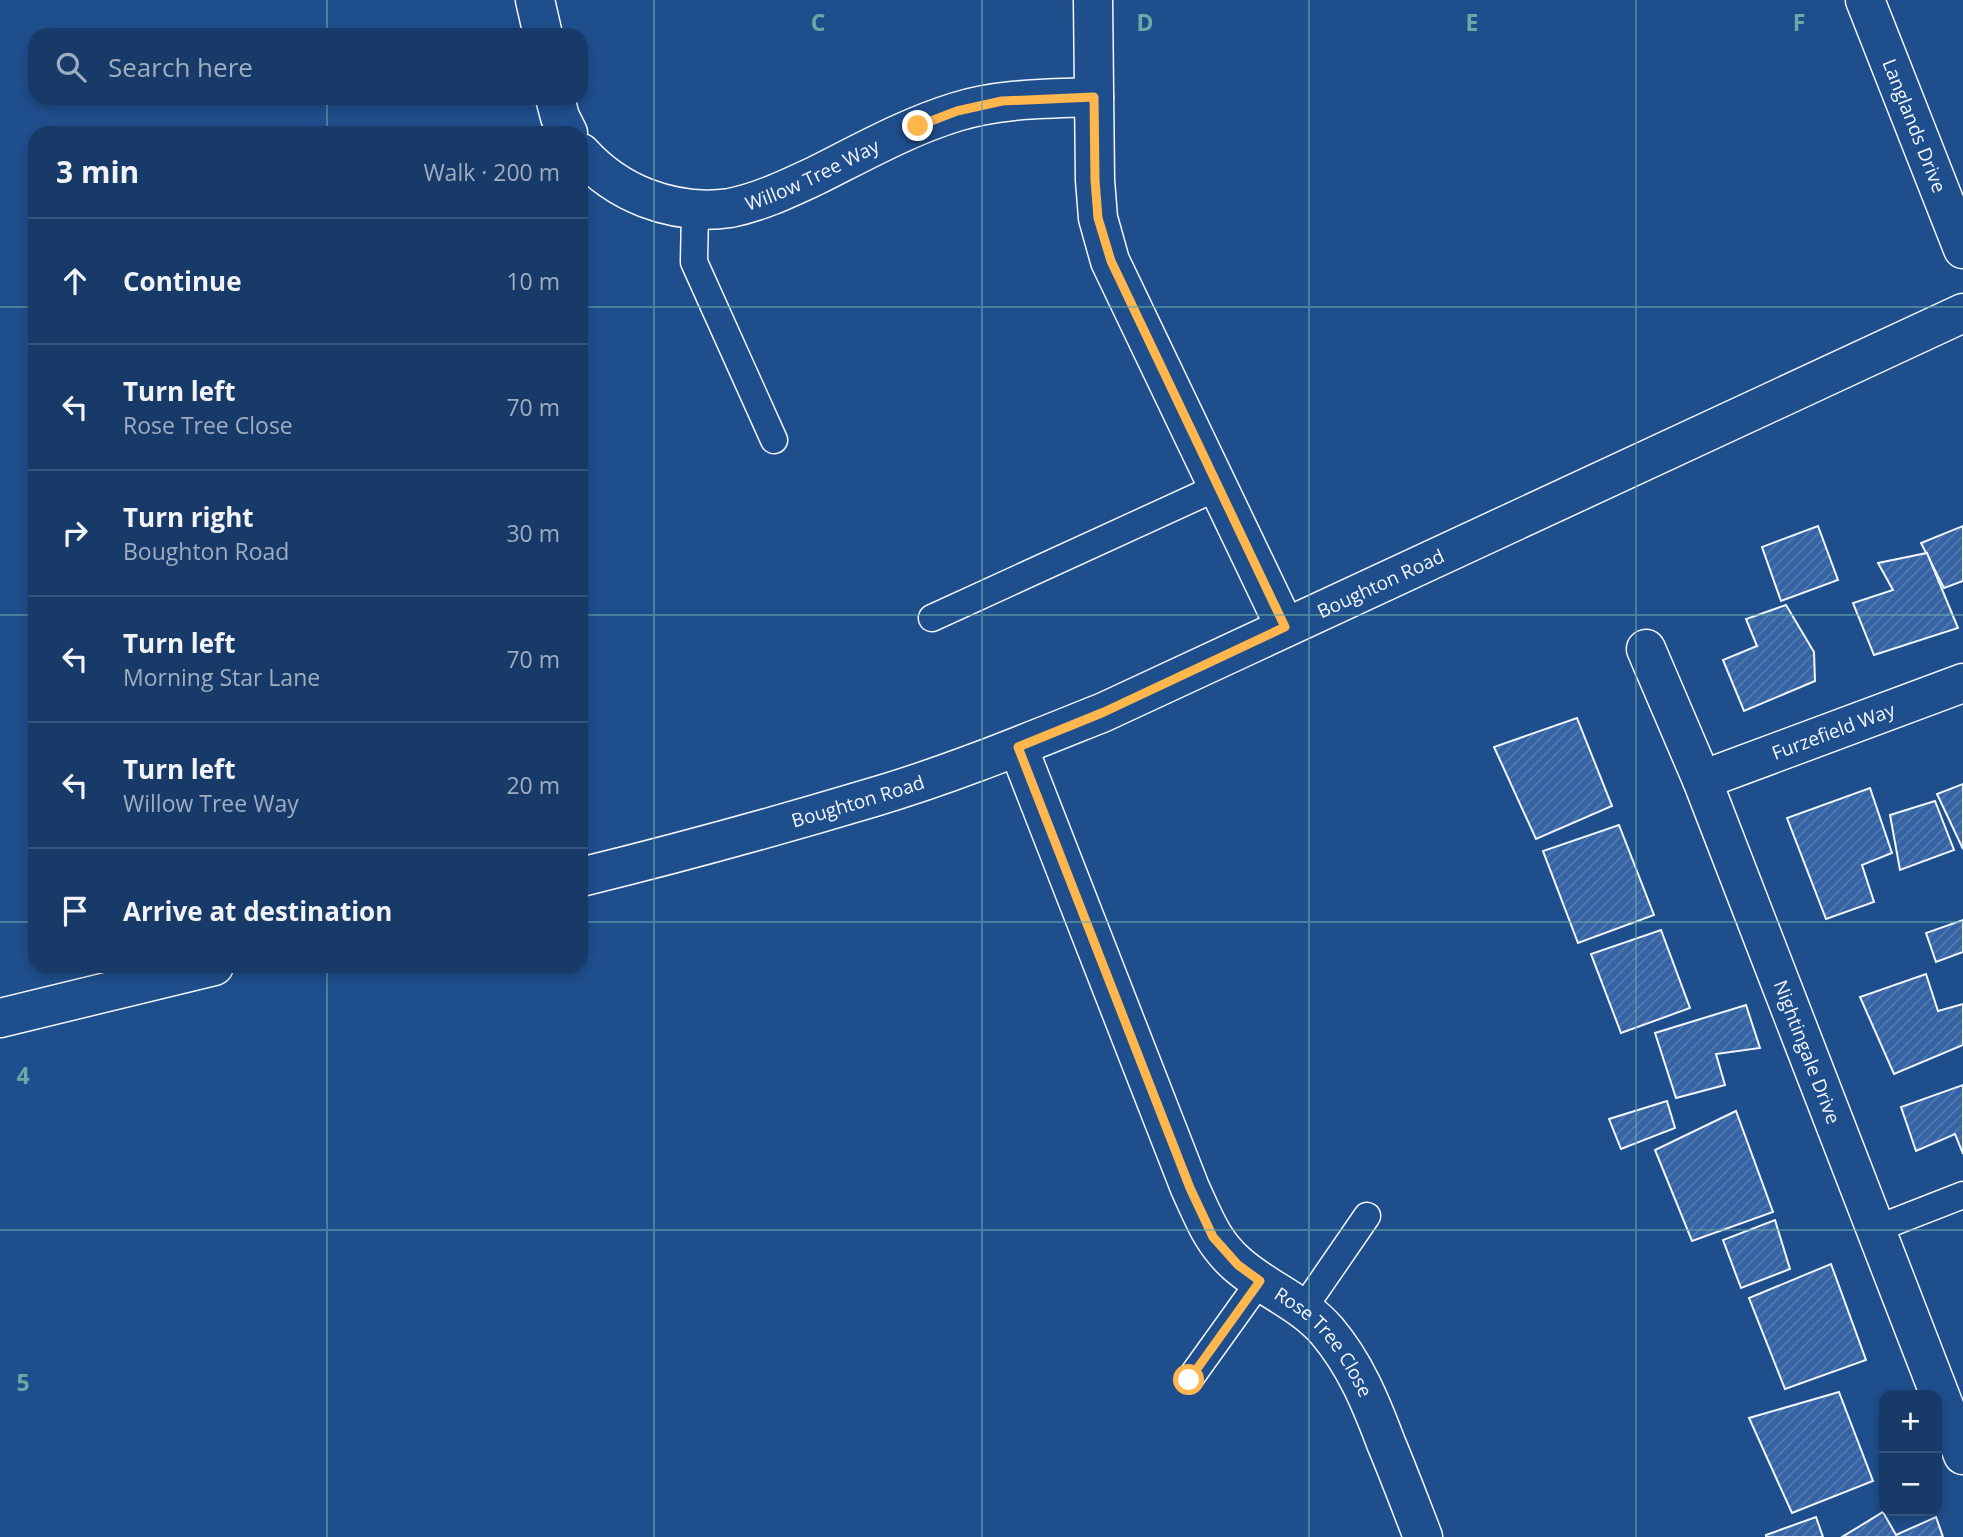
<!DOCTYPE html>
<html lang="en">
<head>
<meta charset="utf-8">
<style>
  :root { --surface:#173a69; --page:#244571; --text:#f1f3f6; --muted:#9eadc0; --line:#36547d }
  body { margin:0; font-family:"Open Sans",sans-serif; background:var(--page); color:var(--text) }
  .controls { position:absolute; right:21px; bottom:21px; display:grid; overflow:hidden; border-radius:14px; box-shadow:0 4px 10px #0003 }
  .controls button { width:63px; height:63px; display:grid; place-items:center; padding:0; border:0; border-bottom:2px solid var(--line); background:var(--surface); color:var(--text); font:35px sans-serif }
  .stop { position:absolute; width:21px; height:21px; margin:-16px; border:5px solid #ffb74d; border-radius:50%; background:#fff }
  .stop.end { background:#ffb74d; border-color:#fff; box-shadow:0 2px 7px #0008 }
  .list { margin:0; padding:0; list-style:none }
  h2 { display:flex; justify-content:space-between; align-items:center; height:91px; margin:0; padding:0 28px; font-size:30px }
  h2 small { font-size:23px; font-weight:400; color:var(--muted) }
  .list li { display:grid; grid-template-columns:46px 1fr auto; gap:21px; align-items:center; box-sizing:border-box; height:126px; padding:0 28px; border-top:2px solid var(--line) }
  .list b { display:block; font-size:26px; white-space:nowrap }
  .list p { margin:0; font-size:23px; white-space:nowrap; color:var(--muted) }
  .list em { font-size:23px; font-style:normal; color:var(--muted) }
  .icon { flex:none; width:38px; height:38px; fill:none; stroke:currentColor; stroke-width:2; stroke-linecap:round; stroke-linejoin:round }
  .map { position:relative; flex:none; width:1963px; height:1537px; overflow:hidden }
  .search { position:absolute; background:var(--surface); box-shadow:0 4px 10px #0003; left:28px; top:28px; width:560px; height:77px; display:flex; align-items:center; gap:18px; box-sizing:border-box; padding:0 24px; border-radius:21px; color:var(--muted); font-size:26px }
  .panel { position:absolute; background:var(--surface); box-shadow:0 4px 10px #0003; left:28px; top:126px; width:560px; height:847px; border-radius:21px }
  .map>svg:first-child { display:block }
  .building { fill:url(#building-hatch); stroke:#f2f6ff; stroke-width:2 }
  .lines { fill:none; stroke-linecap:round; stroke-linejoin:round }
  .service-casing { stroke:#f2f6ff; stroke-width:29 }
  .minor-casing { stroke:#f2f6ff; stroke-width:41 }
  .tertiary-casing { stroke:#f2f6ff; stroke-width:41 }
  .service { stroke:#1f4e8c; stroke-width:26 }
  .minor { stroke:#1f4e8c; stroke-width:38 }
  .tertiary { stroke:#1f4e8c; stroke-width:38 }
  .route { stroke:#ffb74d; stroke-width:9 }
  .grid { fill:none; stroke:#6aa9a8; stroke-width:2; stroke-opacity:0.55 }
  .labels { text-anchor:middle; stroke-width:5; stroke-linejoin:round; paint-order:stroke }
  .street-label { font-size:19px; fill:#f2f6ff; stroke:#1f4e8c }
  .grid-label { font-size:23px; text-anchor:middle; font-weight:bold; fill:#6aa9a8; stroke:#1f4e8c; stroke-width:5; stroke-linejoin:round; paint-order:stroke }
</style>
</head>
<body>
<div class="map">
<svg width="1963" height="1537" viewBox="0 0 1963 1537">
  <defs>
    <pattern id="building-hatch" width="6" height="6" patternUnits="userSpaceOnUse" patternTransform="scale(1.75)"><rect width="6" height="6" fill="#3563a3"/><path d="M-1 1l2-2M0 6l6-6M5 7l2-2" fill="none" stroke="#537ab1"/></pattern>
  </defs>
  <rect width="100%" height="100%" fill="#1f4e8c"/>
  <g class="building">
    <path d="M1818 526 1838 580 1781 601 1762 547Z"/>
    <path d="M1963 526V581L1944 588 1921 543Z"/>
    <path d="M1927 553 1958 628 1874 655 1853 603 1893 590 1878 563Z"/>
    <path d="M1786 605 1814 652 1815 681 1744 711 1723 660 1757 646 1746 619Z"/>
    <path d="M1577 718 1612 806 1536 839 1494 747Z"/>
    <path d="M1963 784V849L1937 794Z"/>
    <path d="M1870 788 1892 853 1862 865 1874 902 1826 919 1787 818Z"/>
    <path d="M1935 801 1954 850 1900 870 1890 815Z"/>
    <path d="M1619 825 1654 915 1578 943 1543 851Z"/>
    <path d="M1963 920V952L1936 962 1926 933Z"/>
    <path d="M1661 930 1690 1008 1621 1033 1591 954Z"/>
    <path d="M1926 974 1938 1011 1963 1004V1045L1894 1074 1860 997Z"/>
    <path d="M1746 1005 1760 1048 1716 1054 1725 1085 1676 1098 1655 1033Z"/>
    <path d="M1963 1085V1154L1955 1134 1916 1151 1901 1107Z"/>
    <path d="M1667 1101 1675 1128 1621 1149 1609 1119Z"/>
    <path d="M1736 1111 1773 1212 1692 1241 1655 1150Z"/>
    <path d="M1775 1220 1790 1269 1741 1288 1723 1240Z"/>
    <path d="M1831 1264 1866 1360 1785 1389 1749 1298Z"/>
    <path d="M1839 1392 1873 1481 1792 1513 1749 1418Z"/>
    <path d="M1883 1512 1896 1535 1936 1517 1943 1537H1842Z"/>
    <path d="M1816 1517 1823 1537H1766V1535Z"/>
  </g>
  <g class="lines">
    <defs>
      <g id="service">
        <path d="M695 210 694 262 774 440"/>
        <path d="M932 618 1218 487"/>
        <path d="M1876 1229 1963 1195"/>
        <path d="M1303 1309 1367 1216"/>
        <path d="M1189 1380 1260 1281"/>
      </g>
      <g id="minor">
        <path d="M535 0 543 35"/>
        <path d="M1093 0 1095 180 1098 218 1110 261 1285 627"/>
        <path id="s1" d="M1865 0 1963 249"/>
        <path d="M555 98 560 117 568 133"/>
        <path id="s2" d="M581 153C600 174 620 188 646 198 672 208 702 212 730 208 760 202 787 189 815 176 861 153 907 127 956 112 1001 98 1047 99 1094 97"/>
        <path id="s3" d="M1646 649 1702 780 1963 1455"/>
        <path id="s4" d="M1018 747 1190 1188C1204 1218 1212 1242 1237 1264 1265 1289 1302 1302 1327 1331 1355 1364 1371 1403 1386 1443 1399 1474 1411 1506 1423 1537"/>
        <path id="s5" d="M1702 780 1963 683"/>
      </g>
      <g id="tertiary">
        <path id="s6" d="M581 877C679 853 777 826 874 797 952 774 1029 742 1104 712L1963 313"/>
        <path d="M0 1018 214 966"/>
      </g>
    </defs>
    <use href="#service" class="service-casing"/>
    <use href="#minor" class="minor-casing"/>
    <use href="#tertiary" class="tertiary-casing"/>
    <use href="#service" class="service"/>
    <use href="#minor" class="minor"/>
    <use href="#tertiary" class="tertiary"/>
  </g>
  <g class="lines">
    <path class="route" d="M918 126 957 111 1002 101 1094 97 1095 180 1098 218 1111 261 1285 627 1104 712 1018 747 1190 1188 1213 1237 1238 1265 1260 1281 1189 1380"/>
  </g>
  <path class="grid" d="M327 0V35M654 0V1537M982 0V1537M1309 0V1537M1636 0V1537M327 98V133M0 307H35M581 307H1963M0 615H35M581 615H1963M0 922H35M581 922H1963M327 966V1537M0 1230H1963"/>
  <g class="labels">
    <g class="street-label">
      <text dy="7" stroke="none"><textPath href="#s1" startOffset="135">Langlands Drive</textPath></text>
      <text dy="7" stroke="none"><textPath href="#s2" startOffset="254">Willow Tree Way</textPath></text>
      <text dy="7" stroke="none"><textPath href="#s6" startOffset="854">Boughton Road</textPath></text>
      <text dy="7" stroke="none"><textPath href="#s5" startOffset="140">Furzefield Way</textPath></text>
      <text dy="7" stroke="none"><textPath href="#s6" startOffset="287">Boughton Road</textPath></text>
      <text dy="7" stroke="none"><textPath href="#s3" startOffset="434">Nightingale Drive</textPath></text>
      <text dy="7" stroke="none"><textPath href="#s4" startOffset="682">Rose Tree Close</textPath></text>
    </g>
  </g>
  <g class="grid-label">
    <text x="818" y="31">C</text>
    <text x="1145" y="31">D</text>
    <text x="1472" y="31">E</text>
    <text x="1799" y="31">F</text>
    <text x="23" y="1084">4</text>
    <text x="23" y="1391">5</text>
  </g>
</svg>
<div class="controls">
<button>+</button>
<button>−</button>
</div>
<div class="stop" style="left:1189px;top:1380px"></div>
<div class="stop end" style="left:918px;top:126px"></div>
<div class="search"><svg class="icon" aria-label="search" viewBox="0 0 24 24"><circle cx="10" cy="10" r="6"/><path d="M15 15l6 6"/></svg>Search here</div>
<section class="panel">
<h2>3 min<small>Walk · 200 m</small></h2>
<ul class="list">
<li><svg class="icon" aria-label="ahead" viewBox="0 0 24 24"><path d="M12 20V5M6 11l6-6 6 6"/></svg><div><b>Continue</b></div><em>10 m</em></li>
<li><svg class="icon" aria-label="left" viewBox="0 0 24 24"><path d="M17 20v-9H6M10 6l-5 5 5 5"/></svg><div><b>Turn left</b><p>Rose Tree Close</p></div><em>70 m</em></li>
<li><svg class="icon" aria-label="right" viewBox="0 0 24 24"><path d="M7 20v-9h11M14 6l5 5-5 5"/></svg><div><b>Turn right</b><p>Boughton Road</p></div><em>30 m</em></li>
<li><svg class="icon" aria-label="left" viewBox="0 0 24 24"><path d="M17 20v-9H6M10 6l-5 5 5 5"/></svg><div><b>Turn left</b><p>Morning Star Lane</p></div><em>70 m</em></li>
<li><svg class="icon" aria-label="left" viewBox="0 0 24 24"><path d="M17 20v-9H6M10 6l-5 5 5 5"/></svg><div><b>Turn left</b><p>Willow Tree Way</p></div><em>20 m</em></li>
<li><svg class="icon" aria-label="arrive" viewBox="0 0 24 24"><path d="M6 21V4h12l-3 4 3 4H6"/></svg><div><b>Arrive at destination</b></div></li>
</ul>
</section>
</div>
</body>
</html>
